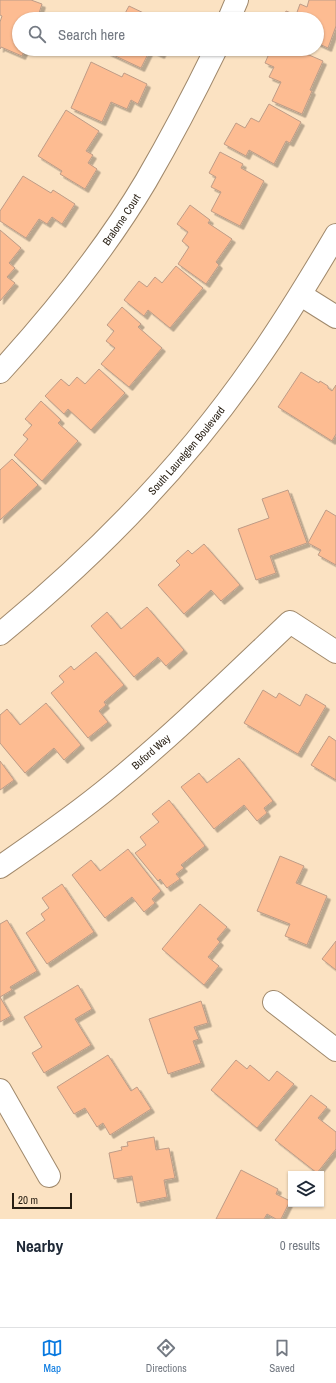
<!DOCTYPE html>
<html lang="en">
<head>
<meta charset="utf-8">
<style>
  :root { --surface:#fff; --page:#f2f2f3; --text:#1f2937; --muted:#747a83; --line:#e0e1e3; --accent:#0879e0 }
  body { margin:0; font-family:"Archivo Narrow",sans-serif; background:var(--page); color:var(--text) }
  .controls { position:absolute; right:12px; bottom:12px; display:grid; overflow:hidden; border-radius:0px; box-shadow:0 1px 3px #0004 }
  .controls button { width:36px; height:36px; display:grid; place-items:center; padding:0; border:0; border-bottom:1px solid var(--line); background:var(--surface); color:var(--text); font:20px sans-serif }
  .scale { position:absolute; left:12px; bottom:10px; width:60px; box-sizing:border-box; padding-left:4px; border:2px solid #271e12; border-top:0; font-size:11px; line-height:14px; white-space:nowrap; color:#271e12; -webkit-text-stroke:3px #fbe2c2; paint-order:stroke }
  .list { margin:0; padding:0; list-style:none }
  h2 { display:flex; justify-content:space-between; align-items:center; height:52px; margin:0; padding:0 16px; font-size:17px }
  h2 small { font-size:13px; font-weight:400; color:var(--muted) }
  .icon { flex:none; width:22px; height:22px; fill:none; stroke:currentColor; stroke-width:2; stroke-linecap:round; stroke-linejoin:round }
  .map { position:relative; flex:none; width:336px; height:1219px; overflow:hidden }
  .search { position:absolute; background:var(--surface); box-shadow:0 1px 3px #0004; left:12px; right:12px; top:12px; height:44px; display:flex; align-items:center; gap:10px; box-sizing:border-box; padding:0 14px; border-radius:22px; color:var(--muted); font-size:15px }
  .sheet { height:108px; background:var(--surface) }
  nav { display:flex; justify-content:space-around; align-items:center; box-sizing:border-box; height:56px; border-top:1px solid var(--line); background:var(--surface); font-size:11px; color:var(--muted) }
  nav a { display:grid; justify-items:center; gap:2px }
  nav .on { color:var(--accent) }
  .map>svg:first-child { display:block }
  .building { fill:#fdbc92; stroke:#be9c87; filter:url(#shadow) }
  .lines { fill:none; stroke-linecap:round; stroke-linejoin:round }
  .minor-casing { stroke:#a0896c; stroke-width:24 }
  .minor { stroke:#fff; stroke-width:22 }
  .labels { text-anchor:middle; stroke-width:3.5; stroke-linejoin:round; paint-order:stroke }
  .street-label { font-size:11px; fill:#271e12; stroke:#fbe2c2 }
</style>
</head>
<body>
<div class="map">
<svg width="336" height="1219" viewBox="0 0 336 1219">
  <defs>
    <filter id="shadow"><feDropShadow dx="3.5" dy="3.5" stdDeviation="0" flood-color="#0004"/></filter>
  </defs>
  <rect width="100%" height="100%" fill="#fbe2c2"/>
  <g class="building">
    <path d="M0 0H31L42 4 37 19H19V49H25L22 56 1 47 0 49V22L2 16 0 15Z"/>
    <path d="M309 0H336V26L328 48 317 43V19H283L286 11 296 15 300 4 307 7Z"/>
    <path d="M129 6 152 17 154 14 164 19H122Z"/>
    <path d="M108 49H164L161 55 150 50 141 68 107 52Z"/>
    <path d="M271 49H295L323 61 310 90 312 91 302 114 272 101 281 82 269 77 274 67 265 63Z"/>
    <path d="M91 62 122 77 124 73 147 84 138 104 131 100 127 109 111 102 102 122 71 108Z"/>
    <path d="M269 104 301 122 290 143 286 141 274 164 249 150 246 156 224 144 236 123 245 128 251 118 259 122Z"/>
    <path d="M66 110 99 131 86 151 93 155 88 163 97 169 85 189 60 174 62 171 38 156Z"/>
    <path d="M220 152 243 164 241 168 264 181 240 226 211 211 221 192 211 187 216 177 209 173Z"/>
    <path d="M23 176 51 193 53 190 75 204 62 224 52 217 47 224 39 219 26 238 0 221V211Z"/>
    <path d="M190 205 210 220 208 223 232 239 216 262 219 265 206 284 178 264 189 247 182 241 188 232 177 224Z"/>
    <path d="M0 230 21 248 9 263 15 268 7 277 15 283 0 301Z"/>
    <path d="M176 266 203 288 170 328 148 310 144 316 124 300 139 281 147 287 155 277 162 283Z"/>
    <path d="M122 307 141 324 138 327 162 348 129 387 101 364 115 348 106 341 114 331 107 325Z"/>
    <path d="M99 369 125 393 91 430 68 409 64 414 45 396 61 379 69 386 77 377 85 384Z"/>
    <path d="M301 372 319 383 320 381 328 386V388L332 391 336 385V434L332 441 278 407Z"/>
    <path d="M41 401 61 420 58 423 78 441 42 481 14 455 28 439 23 435 32 425 25 419Z"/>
    <path d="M12 459 38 485 0 520V470Z"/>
    <path d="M288 490 307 543 270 556 276 573 256 580 238 529 269 518 262 499Z"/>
    <path d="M326 510 336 516V565L318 555 321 550 308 543Z"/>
    <path d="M204 544 240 585 221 601 211 590 184 614 158 585 180 565 176 561 188 550 192 554Z"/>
    <path d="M147 607 184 650 166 666 158 657 134 677 91 626 107 612 121 629Z"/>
    <path d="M96 652 124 685 104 702 106 705 99 711 108 722 88 738 51 693 64 682 59 676 71 666 74 670Z"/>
    <path d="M263 690 276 698 279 693 300 706 306 694 326 706 298 754 244 723Z"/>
    <path d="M46 703 81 745 64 760 54 748 25 773 0 743V715L7 709 20 725Z"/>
    <path d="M329 736 336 741V780L311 765Z"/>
    <path d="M239 758 273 801 264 808 267 813 257 821 244 805 214 829 181 787 199 773 207 783Z"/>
    <path d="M0 761 14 780 0 790Z"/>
    <path d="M169 800 205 846 181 865 184 868 176 874 180 879 167 888 160 879 158 881 135 853 146 845 140 837 159 822 152 814Z"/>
    <path d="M128 849 161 891 152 899 155 903 144 912 132 897 105 918 72 875 91 860 100 871Z"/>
    <path d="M280 856 304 866 296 883 327 896 307 945 285 936 290 924 257 911Z"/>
    <path d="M62 884 94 932 47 964 26 933 45 920 41 914 49 908 42 898Z"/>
    <path d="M200 904 227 927 217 939 220 942 208 957 219 966 204 985 162 949Z"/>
    <path d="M7 920 37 971 10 987 12 990 0 997 11 1016 0 1022V924Z"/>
    <path d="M336 941V970L322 959Z"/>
    <path d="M78 985 92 1009 75 1019 91 1045 44 1073 32 1053 42 1047 24 1017Z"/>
    <path d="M201 1001 208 1023 194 1027 199 1039 193 1041 201 1063 168 1074 149 1019Z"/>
    <path d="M108 1055 131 1091 137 1087 151 1109 110 1135 103 1123 97 1127 85 1108 74 1114 57 1087Z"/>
    <path d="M236 1060 247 1069 250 1065 269 1081 277 1071 294 1084 257 1128 211 1090Z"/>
    <path d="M311 1095 327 1107 318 1118 336 1132V1149L317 1173 275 1140Z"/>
    <path d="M154 1137 156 1150 169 1148 175 1178 164 1180 167 1197 137 1203 132 1176 114 1179 109 1153 122 1150 121 1147 128 1146 127 1142Z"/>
    <path d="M241 1170 278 1189 276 1194 290 1201 281 1219H276L267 1214 264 1219H216Z"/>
  </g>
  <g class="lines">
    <defs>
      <g id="minor">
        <path d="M229 19 237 0"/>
        <path d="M301 295 336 317"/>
        <path id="s1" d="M0 372C54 313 105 250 146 181 171 138 194 94 216 49"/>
        <path id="s2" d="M0 634C95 556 185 464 255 363 284 322 310 279 336 235"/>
        <path id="s3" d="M0 867C38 841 77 814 113 784 175 733 232 677 290 622L336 652"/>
        <path d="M274 1002 336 1050"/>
        <path d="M0 1090 49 1176"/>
      </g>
    </defs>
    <use href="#minor" class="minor-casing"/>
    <use href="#minor" class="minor"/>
  </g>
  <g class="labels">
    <g class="street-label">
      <text dy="4" stroke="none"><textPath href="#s1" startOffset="195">Bralorne Court</textPath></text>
      <text dy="4" stroke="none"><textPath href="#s2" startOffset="262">South Laurelglen Boulevard</textPath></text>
      <text dy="4" stroke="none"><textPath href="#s3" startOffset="190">Buford Way</textPath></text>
    </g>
  </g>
</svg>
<div class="controls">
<button><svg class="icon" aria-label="layers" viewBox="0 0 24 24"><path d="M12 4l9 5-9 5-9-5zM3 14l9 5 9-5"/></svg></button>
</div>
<div class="scale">20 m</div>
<div class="search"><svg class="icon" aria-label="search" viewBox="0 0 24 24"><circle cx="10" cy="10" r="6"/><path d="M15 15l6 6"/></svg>Search here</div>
</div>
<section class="sheet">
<h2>Nearby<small>0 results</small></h2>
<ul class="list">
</ul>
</section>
<nav>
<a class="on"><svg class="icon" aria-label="map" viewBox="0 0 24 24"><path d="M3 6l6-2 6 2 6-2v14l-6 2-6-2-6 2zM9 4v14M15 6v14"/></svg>Map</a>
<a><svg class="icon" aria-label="directions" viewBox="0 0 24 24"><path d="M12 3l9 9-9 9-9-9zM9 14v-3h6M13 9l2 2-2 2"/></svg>Directions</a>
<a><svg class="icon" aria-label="saved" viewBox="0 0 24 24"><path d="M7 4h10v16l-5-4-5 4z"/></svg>Saved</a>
</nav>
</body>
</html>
